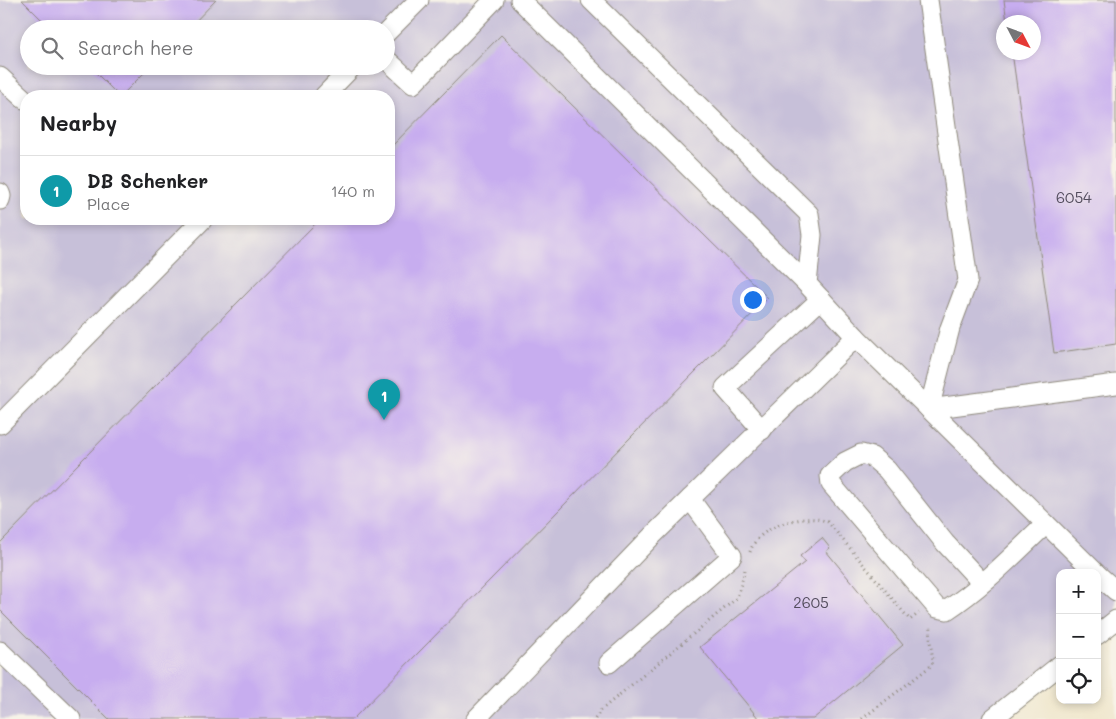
<!DOCTYPE html>
<html lang="en">
<head>
<meta charset="utf-8">
<style>
  :root { --surface:#fff; --page:#f6f6f6; --text:#202124; --muted:#757577; --line:#e0e0e0; --accent:#b45309 }
  body { margin:0; font-family:Mali,sans-serif; background:var(--page); color:var(--text) }
  .controls { position:absolute; right:15px; bottom:15px; display:grid; overflow:hidden; border-radius:10px; box-shadow:0 2px 8px #0003 }
  .controls button { width:45px; height:45px; display:grid; place-items:center; padding:0; border:0; border-bottom:1px solid var(--line); background:var(--surface); color:var(--text); font:25px sans-serif }
  .compass { position:absolute; left:996px; top:15px; width:45px; height:45px; border-radius:50%; background:var(--surface); box-shadow:0 2px 8px #0003; rotate:131deg }
  .you { position:absolute; left:752px; top:299px; width:18px; height:18px; margin:-12px; border:4px solid #fff; border-radius:50%; background:#1a73e8; box-shadow:0 0 0 8px #1a73e833 }
  .badge { display:grid; place-items:center; width:32px; height:32px; border-radius:50%; background:var(--accent); color:#fff; font-size:16px; font-weight:700 }
  .pin { position:absolute; translate:-50% -41px; filter:drop-shadow(0 1px 2px #0008) }
  .pin::after { content:''; position:absolute; top:26px; width:18px; height:15px; background:inherit; clip-path:polygon(0 0,100% 0,50% 100%) }
  .list { margin:0; padding:0; list-style:none }
  h2 { display:flex; justify-content:space-between; align-items:center; height:65px; margin:0; padding:0 20px; font-size:21px }
  h2 small { font-size:16px; font-weight:400; color:var(--muted) }
  .list li { display:grid; grid-template-columns:32px 1fr auto; gap:15px; align-items:center; box-sizing:border-box; height:70px; padding:0 20px; border-top:1px solid var(--line) }
  .list b { display:block; font-size:19px; white-space:nowrap }
  .list p { margin:0; font-size:16px; white-space:nowrap; color:var(--muted) }
  .list em { font-size:16px; font-style:normal; color:var(--muted) }
  .icon { flex:none; width:28px; height:28px; fill:none; stroke:currentColor; stroke-width:2; stroke-linecap:round; stroke-linejoin:round }
  .map { position:relative; flex:none; width:1116px; height:719px; overflow:hidden }
  .search { position:absolute; background:var(--surface); box-shadow:0 2px 8px #0003; left:20px; top:20px; width:375px; height:55px; display:flex; align-items:center; gap:12px; box-sizing:border-box; padding:0 18px; border-radius:28px; color:var(--muted); font-size:19px }
  .panel { position:absolute; background:var(--surface); box-shadow:0 2px 8px #0003; left:20px; top:90px; width:375px; height:135px; border-radius:20px }
  .map>svg:first-child { display:block }
  .industrial { fill:#c7c0d9; fill-rule:evenodd }
  .building { fill:#c7adef }
  .lines { fill:none; stroke-linecap:round; stroke-linejoin:round }
  .minor-casing { stroke:#8e897c; stroke-width:21 }
  .path { stroke:#8e897c; stroke-width:3; stroke-dasharray:1 4; stroke-linecap:butt }
  .minor { stroke:#fff; stroke-width:19 }
  .labels { text-anchor:middle; stroke-width:4; stroke-linejoin:round; paint-order:stroke }
  .number-label { font-size:15px; fill:#524c5c }
</style>
</head>
<body>
<div class="map">
<svg width="1116" height="719" viewBox="0 0 1116 719">
  <rect width="100%" height="100%" fill="#f7f3e8"/>
  <filter id="ink" filterUnits="userSpaceOnUse"><feTurbulence type="fractalNoise" baseFrequency=".02" numOctaves="2"/><feDisplacementMap in="SourceGraphic" scale="10" xChannelSelector="R" yChannelSelector="G"/><feConvolveMatrix kernelMatrix="1 2 1 2 8 2 1 2 1" color-interpolation-filters="sRGB"/></filter>
  <filter id="wash" filterUnits="userSpaceOnUse"><feTurbulence type="fractalNoise" baseFrequency=".0096" numOctaves="4" result="noise"/><feDisplacementMap in="SourceGraphic" scale="20" xChannelSelector="R" yChannelSelector="G"/><feGaussianBlur stdDeviation="1.12" result="paint"/><feColorMatrix in="noise" values="0 0 0 0 0 0 0 0 0 0 0 0 0 0 0 0 0 1.4 0 .05"/><feComposite in="paint" operator="in"/></filter>
  <g filter="url(#wash)">
    <rect width="100%" height="100%" fill="#f0e7cd"/>
    <path class="industrial" d="M0 0H1116V619L1097 634V573H1060V664L992 719H0ZM1004 22H1034V52H1004ZM29 29H386V66H29ZM26 96H389V219H26Z"/>
    <g id="blocks">
      <g class="building">
        <path d="M22 0H216L188 29H51Z"/>
        <path d="M1004 0H1116V344L1054 353 1012 52H1034V22H1007Z"/>
        <path d="M501 35 768 298 353 719H109L0 610V543L320 219H389V149Z"/>
        <path d="M89 66H151L121 96H119Z"/>
        <path d="M822 538 830 548 826 551 903 645 813 719H759L700 647 805 562 800 556Z"/>
      </g>
    </g>
  </g>
  <g filter="url(#ink)">
    <use href="#blocks" fill-opacity="0" stroke="#8e897c" stroke-width="1"/>
    <g class="lines">
      <defs>
        <g id="minor">
          <path d="M520 0 807 284"/>
          <path d="M591 0 809 214 812 235 807 284 856 337 1096 573"/>
          <path d="M928 0 968 280 950 328 929 409 1116 384"/>
          <path d="M386 33 419 0"/>
          <path d="M386 59 413 84 494 0"/>
          <path d="M0 77 24 99"/>
          <path d="M324 96 353 66"/>
          <path d="M0 193 1 196 0 200"/>
          <path d="M0 424 203 219"/>
          <path d="M762 430 725 388 821 299"/>
          <path d="M1097 574 1116 591"/>
          <path d="M982 583 945 543 887 470 872 457 861 454 845 462 830 476 831 484 937 608 947 610C984 586 1014 554 1046 524"/>
          <path d="M1097 635 1116 620"/>
          <path d="M0 651 71 719"/>
          <path d="M609 663 732 556 690 499"/>
          <path d="M476 719 652 536 856 337"/>
          <path d="M992 719 1060 665"/>
        </g>
      </defs>
      <use href="#minor" class="minor-casing"/>
      <g class="path">
        <path d="M750 552C757 526 805 512 828 522L910 620 919 613"/>
        <path d="M595 719 601 710 737 598 745 570"/>
        <path d="M862 719 932 665 933 660 930 641 931 625"/>
      </g>
      <use href="#minor" class="minor"/>
    </g>
  </g>
  <g class="labels">
    <g class="number-label">
      <text x="1074" y="203">6054</text>
      <text x="811" y="608">2605</text>
    </g>
  </g>
</svg>
<div class="controls">
<button>+</button>
<button>−</button>
<button><svg class="icon" aria-label="locate" viewBox="0 0 24 24"><circle cx="12" cy="12" r="6"/><path d="M12 2v4M12 18v4M2 12h4M18 12h4"/></svg></button>
</div>
<svg class="compass" viewBox="-18 -18 36 36"><path d="M0-13l5 13h-10z" fill="#e53935"/><path d="M0 13l5-13h-10z" fill="#757577"/></svg>
<div class="you"></div>
<div class="pin badge" style="left:384px;top:420px;background:#0f9aa8">1</div>
<div class="search"><svg class="icon" aria-label="search" viewBox="0 0 24 24"><circle cx="10" cy="10" r="6"/><path d="M15 15l6 6"/></svg>Search here</div>
<section class="panel">
<h2>Nearby<small></small></h2>
<ul class="list">
<li><span class="badge" style="background:#0f9aa8">1</span><div><b>DB Schenker</b><p>Place</p></div><em>140 m</em></li>
</ul>
</section>
</div>
</body>
</html>
